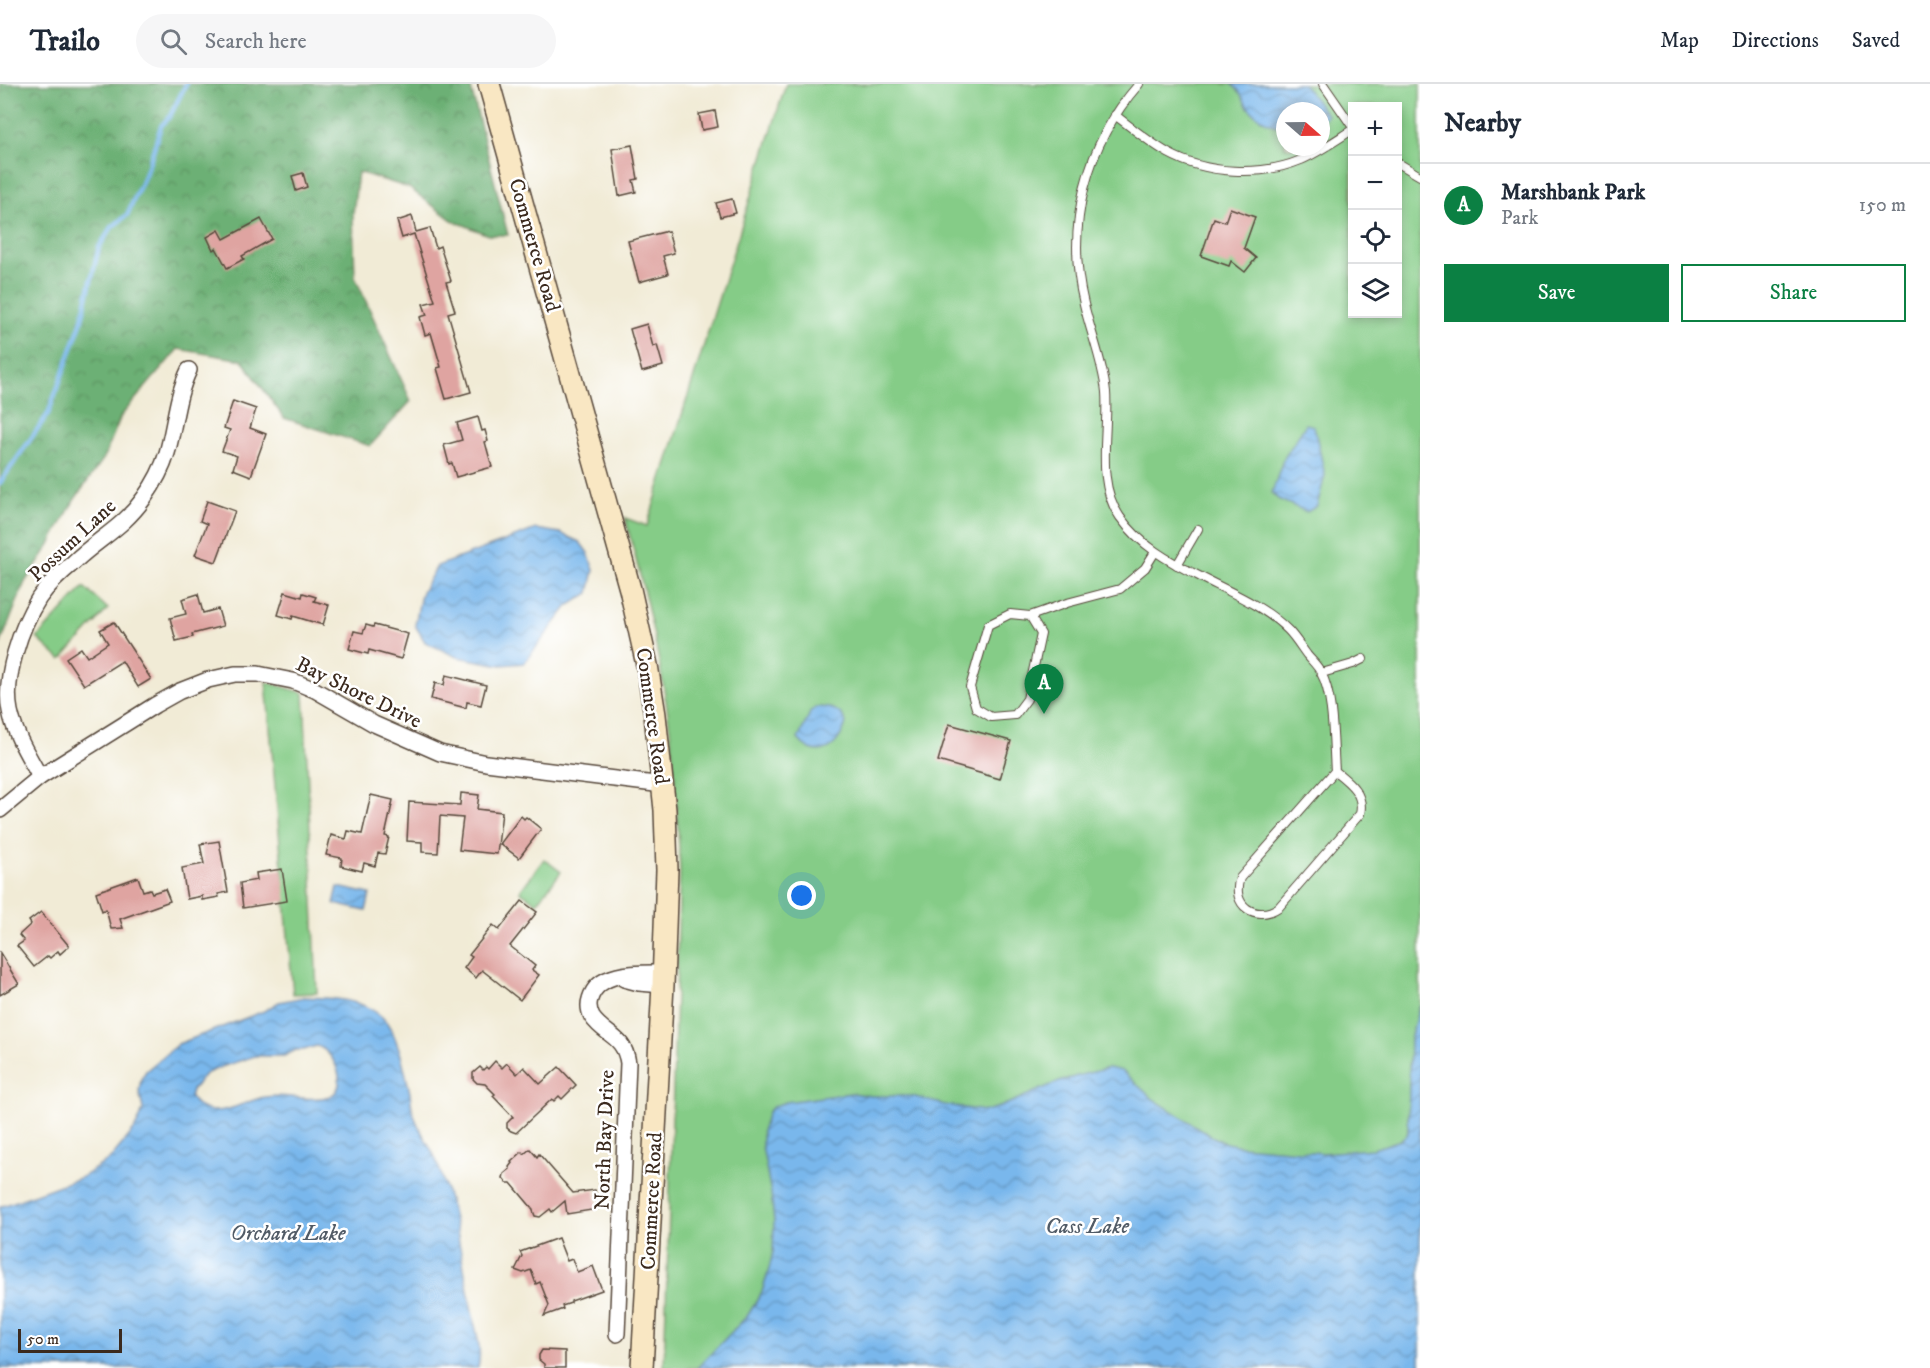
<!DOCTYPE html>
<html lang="en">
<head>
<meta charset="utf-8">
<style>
  :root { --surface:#fff; --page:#f6f6f7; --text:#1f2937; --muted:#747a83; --line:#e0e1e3; --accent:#0b8043 }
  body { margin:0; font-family:"IM FELL DW Pica",serif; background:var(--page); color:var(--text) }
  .controls { position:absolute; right:18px; top:18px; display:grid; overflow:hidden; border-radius:0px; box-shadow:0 3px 9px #0003 }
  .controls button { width:54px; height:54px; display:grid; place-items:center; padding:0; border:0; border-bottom:2px solid var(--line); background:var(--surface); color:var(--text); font:30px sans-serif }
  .compass { position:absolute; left:1276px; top:18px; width:54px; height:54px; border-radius:50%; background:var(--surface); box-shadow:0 3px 9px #0003; rotate:110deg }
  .scale { position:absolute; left:18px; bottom:15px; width:104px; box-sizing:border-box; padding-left:6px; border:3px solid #3b2a1e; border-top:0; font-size:16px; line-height:21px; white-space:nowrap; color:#3b2a1e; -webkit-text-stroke:4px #fff; paint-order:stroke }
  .you { position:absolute; left:802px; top:812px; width:21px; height:21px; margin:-15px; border:4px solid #fff; border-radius:50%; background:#1a73e8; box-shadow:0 0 0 9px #1a73e833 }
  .badge { display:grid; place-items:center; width:39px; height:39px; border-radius:50%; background:var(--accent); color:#fff; font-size:20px; font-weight:700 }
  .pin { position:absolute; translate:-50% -50px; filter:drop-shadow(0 2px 3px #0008) }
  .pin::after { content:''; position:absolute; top:32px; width:21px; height:18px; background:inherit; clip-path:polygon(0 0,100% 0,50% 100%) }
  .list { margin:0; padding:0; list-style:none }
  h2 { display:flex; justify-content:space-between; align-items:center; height:78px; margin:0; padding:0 24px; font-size:26px }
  h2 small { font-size:20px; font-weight:400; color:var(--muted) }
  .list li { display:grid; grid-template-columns:39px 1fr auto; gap:18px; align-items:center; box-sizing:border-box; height:84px; padding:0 24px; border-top:2px solid var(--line) }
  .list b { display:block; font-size:22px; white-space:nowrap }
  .list p { margin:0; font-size:20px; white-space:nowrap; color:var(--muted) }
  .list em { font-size:20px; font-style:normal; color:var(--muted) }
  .actions { display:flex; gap:12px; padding:18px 24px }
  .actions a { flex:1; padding:14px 0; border:2px solid var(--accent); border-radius:0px; text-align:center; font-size:21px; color:var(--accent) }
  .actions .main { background:var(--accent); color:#fff }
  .icon { flex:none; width:33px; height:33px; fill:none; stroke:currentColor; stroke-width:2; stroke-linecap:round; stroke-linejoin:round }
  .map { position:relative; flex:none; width:1420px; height:1284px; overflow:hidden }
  header { display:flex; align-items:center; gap:36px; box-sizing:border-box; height:84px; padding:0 30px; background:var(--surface); border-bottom:2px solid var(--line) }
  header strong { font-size:28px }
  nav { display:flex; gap:33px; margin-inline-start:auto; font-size:21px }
  .search { width:420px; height:54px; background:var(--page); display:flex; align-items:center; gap:15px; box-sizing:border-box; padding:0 21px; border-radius:33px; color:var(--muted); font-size:22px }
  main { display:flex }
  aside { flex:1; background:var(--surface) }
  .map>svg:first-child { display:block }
  .forest { fill:url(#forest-crowns); stroke:#546d49; stroke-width:1.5 }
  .park { fill:#85cc87; stroke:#607b52; stroke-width:1.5; fill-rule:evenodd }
  .water { fill:url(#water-waves); stroke:#5a7085; stroke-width:1.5; fill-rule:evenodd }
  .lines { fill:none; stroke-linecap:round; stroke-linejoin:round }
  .stream { stroke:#79b7ec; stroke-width:4.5 }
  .building { fill:#dfa4a1 }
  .service-casing { stroke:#56473a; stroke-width:10 }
  .minor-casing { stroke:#56473a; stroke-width:18 }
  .secondary-casing { stroke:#56473a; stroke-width:24 }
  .service { stroke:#fff; stroke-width:8 }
  .minor { stroke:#fff; stroke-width:15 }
  .secondary { stroke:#f9e7c3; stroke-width:21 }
  .labels { text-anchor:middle; stroke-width:5; stroke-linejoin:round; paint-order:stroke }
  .street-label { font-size:21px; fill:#3b2a1e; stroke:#fff }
  .water-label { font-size:22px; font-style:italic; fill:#515b66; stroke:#fff }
</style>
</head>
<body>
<header>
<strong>Trailo</strong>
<div class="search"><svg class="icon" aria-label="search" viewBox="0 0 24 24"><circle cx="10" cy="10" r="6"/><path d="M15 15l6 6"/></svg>Search here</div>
<nav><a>Map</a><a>Directions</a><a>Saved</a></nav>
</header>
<main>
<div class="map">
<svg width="1420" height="1284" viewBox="0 0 1420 1284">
  <defs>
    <pattern id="forest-crowns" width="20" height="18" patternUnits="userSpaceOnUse" patternTransform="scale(1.5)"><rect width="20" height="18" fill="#6cb074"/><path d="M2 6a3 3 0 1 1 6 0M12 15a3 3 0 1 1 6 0" fill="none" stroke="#5a8f5f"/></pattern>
    <pattern id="water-waves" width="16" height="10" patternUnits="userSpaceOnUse" patternTransform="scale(1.5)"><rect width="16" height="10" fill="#79b7ec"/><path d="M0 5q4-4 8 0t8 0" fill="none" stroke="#6495bf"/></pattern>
  </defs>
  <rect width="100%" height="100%" fill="#fff"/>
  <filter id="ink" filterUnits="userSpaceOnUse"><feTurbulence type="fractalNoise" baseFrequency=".0167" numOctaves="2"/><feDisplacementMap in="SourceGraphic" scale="12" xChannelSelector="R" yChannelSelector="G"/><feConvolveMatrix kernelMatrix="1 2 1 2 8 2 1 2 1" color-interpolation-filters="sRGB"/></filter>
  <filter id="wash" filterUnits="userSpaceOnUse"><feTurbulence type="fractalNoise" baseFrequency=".008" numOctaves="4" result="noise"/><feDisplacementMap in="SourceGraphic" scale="24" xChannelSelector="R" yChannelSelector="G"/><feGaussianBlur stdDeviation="1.35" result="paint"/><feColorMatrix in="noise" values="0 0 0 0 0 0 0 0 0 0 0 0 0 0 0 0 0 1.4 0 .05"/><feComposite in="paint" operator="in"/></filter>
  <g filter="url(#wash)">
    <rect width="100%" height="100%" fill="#f1ebd6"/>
    <path class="forest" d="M0 0H470L508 151H488L452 136 409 104 358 88 353 131 355 193 411 317 370 362 284 334 242 276 178 265 121 332 104 374 75 415 49 462 25 498 0 561Z"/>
    <g class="park">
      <path d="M786 0H1420V920L1410 955 1408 1049 1405 1054 1395 1059 1420 1284H664L680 786C678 742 676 697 671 653 662 579 645 506 625 434L647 442ZM1352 22H1398V230H1352ZM1285 27H1321V63H1285Z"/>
      <path d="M84 503 108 525 61 576 37 554Z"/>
      <path d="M266 598 304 609 317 909 293 910Z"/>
      <path d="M544 775 561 788 537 819 520 807Z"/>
    </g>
    <g class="water">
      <path d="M1231 0H1303L1327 31 1321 38V27H1285V43C1271 42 1257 34 1248 23 1241 13 1242 7 1231 0Z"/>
      <path d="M1306 340 1314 342 1325 391 1317 422 1307 428 1278 415 1272 409 1283 376Z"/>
      <path d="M536 445 560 449 580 458 588 469 594 486 589 509 568 522 524 579 501 581 457 573 425 558 415 541 421 510 437 482Z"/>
      <path d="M817 623C831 623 840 625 846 638 840 663 818 679 798 655L811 627Z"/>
      <path d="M338 803 370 810 366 827 334 820Z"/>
      <path d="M304 913C329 914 362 914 382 933 398 948 405 987 410 1009 411 1016 411 1024 414 1031 419 1047 430 1060 436 1076 454 1122 462 1173 471 1222 474 1243 483 1262 478 1284H0V1123L82 1093 109 1076 134 1046 140 1034 143 1025 139 1007 141 995 146 987 178 960 264 927 279 918ZM316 962C334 965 350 1004 330 1012 310 1019 286 1009 265 1013 248 1016 231 1028 212 1027 203 1026 195 1021 190 1013L192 1006 205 990 221 983 255 972H284L296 966H304Z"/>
      <path d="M1420 920V1284H697L748 1231 762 1208 768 1189 773 1168 774 1137 771 1109 762 1062V1047L768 1028 774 1022 786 1018 851 1009 871 1012H912L945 1021 985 1027 1000 1023 1051 1001 1077 992 1109 984 1122 987 1153 1015 1211 1052 1226 1059 1241 1062 1323 1069 1373 1065 1401 1056 1408 1049 1410 955Z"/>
    </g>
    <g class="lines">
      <path class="stream" d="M0 399 48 330 81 239 99 163 112 143 127 131 147 86 161 42 170 32 186 0"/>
    </g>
    <g id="blocks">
      <g class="building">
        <path d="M715 27 718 43 702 46 699 30Z"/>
        <path d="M632 61 638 95 633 96 636 108 619 112 612 65Z"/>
        <path d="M303 89 307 103 296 107 292 92Z"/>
        <path d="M732 115 736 129 720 133 716 119Z"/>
        <path d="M1230 124 1255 133 1244 164 1256 174 1245 188 1231 177 1229 182 1201 172 1214 134 1225 138Z"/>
        <path d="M412 132 416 148 430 144 436 164 440 162 451 197 446 198 455 227 448 229 471 308 446 315 437 284 441 283 431 249 425 251 420 233 427 231 423 220 435 217 414 150 402 154 397 137Z"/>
        <path d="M261 135 272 155 242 172 244 175 227 184 216 164 213 166 207 153 219 146 224 155Z"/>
        <path d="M668 147 674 169 663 172 668 190 639 198 628 157Z"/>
        <path d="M647 240 653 263 657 261 663 282 642 288 630 245Z"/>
        <path d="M233 317 256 325 250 344 266 350 251 392 233 385 237 372 222 367 230 346 224 344Z"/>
        <path d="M478 333 482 347 485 346 488 357 485 358 492 383 456 393 452 379 449 380 444 361 462 356 457 339Z"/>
        <path d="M207 417 235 427 216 478 195 471 207 440 200 437Z"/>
        <path d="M285 508 302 513 303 509 316 513 314 517 329 521 323 541 293 532 292 535 278 531Z"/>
        <path d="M198 510 203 529 218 525 223 542 192 550 193 553 176 557 170 534 186 530 182 515Z"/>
        <path d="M114 538 151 595 138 603 122 577 84 601 66 574 81 564 87 573 108 559 100 546Z"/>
        <path d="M366 541 373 543 374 541 408 550 401 575 369 566 368 570 349 565 354 547 363 549Z"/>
        <path d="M446 591 486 601 481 621 467 618 466 624 431 615 435 599 444 601Z"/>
        <path d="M949 640 1011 657 1000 695 938 677Z"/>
        <path d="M461 709 479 711 477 725 502 728 497 770 459 766 463 734 440 732 438 769 422 768V758L407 757 409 718 460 721Z"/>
        <path d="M371 711 393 716 385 752 389 753 385 770 378 769 375 782 364 779 362 787 341 782 342 774 326 771 331 751 346 755 348 747 362 750Z"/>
        <path d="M521 732 524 735 526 733 541 745 519 774 500 760Z"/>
        <path d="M219 757 228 808 218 810 219 813 202 816V812L187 815 182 784 204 780 200 760Z"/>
        <path d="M282 785 287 817 243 824 240 799 257 796 256 789Z"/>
        <path d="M138 793 143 807 150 805 152 809 165 805 170 817 120 835 123 844 111 845 106 825 102 827 96 808Z"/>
        <path d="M522 817 537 828 510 862 535 882 532 886 539 891 520 916 482 886 476 894 464 884 472 873 469 871 493 841 499 846Z"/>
        <path d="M41 828 69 862 60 870 58 867 50 874 48 872 34 883 17 862 24 857 19 851 31 840 29 837Z"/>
        <path d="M0 869 19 900 0 911Z"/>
        <path d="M495 977 502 984 507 979 517 990 524 983 540 1000 559 983 576 1001 562 1015 559 1012 554 1017 552 1015 516 1049 511 1047 507 1044V1039L513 1033 493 1012 495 1010 485 1000 477 999 473 995V989L480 983 483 986 486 983 488 985Z"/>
        <path d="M530 1065 537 1073 539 1070 573 1109 595 1106 598 1125 567 1130 565 1117 552 1128 550 1125 540 1133 535 1132 532 1124 511 1099H507L503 1094 504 1090 510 1085 509 1083 512 1079 511 1078 522 1068 524 1070Z"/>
        <path d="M558 1154 567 1177 572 1175 577 1188 593 1182 602 1206 571 1217V1219L562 1222 563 1225 544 1232 549 1221 540 1198 536 1200 531 1186 523 1189 515 1186 522 1172 520 1168Z"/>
        <path d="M542 1266 565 1267V1284H544V1280L539 1276V1271Z"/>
      </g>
    </g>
  </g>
  <g filter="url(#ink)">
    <use href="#blocks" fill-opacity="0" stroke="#56473a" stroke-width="1.5"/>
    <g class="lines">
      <defs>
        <g id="service">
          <path d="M1139 0C1086 60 1065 142 1084 220 1091 250 1103 278 1106 308 1109 348 1095 398 1120 433 1140 461 1168 477 1199 492 1229 508 1263 521 1288 546 1295 553 1301 563 1307 571 1312 577 1318 582 1321 589 1334 611 1333 661 1335 687L1240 794C1230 821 1256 839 1279 823L1360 730C1365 710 1349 698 1335 687"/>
          <path d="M1323 0 1352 42"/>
          <path d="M1115 31C1132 44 1149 58 1168 69 1206 90 1260 93 1301 76 1319 68 1336 56 1352 46"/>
          <path d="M1398 79 1420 92"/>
          <path d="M1177 481 1198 445"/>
          <path d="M1030 532 1041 550 1027 615 1015 631 991 633 976 624 970 603 988 541 1010 530 1030 532 1067 519 1120 505 1145 484 1155 468"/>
          <path d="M1322 589 1353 580 1363 575"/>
        </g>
        <g id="minor">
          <path d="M40 693C28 671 15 651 10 627 3 594 21 542 39 514 48 501 62 488 74 478 99 454 123 444 144 414 154 400 162 386 167 369 175 342 176 313 189 286"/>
          <path d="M0 726 40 693 155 621 180 607 208 596 235 590H258L293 597 315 606 374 640 440 669 486 679 663 701"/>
          <path d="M624 895 639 899 663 901"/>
          <path d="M617 1250 628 979C624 951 605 952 592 933 589 927 588 921 590 915 598 886 640 889 663 889"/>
        </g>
        <path id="secondary" d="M489 0 630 505 647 581 655 631 665 726 667 786 663 901 642 1284"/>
      </defs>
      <use href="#service" class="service-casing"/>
      <use href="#minor" class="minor-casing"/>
      <use href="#secondary" class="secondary-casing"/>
      <use href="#service" class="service"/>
      <use href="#minor" class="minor"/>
      <use href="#secondary" class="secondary"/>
    </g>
  </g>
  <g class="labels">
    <g class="street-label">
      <text transform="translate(535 161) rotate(74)" y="7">Commerce Road</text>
      <text transform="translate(72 456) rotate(-43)" y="7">Possum Lane</text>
      <text transform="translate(359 608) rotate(26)" y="7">Bay Shore Drive</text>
      <text transform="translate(653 632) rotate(82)" y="7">Commerce Road</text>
      <text transform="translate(604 1056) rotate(-88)" y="7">North Bay Drive</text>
      <text transform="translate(651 1117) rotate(-87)" y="7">Commerce Road</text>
    </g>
    <g class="water-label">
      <text x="1087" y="1149">Cass Lake</text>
      <text x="288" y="1156">Orchard Lake</text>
    </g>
  </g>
</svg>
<div class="controls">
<button>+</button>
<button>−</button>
<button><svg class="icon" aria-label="locate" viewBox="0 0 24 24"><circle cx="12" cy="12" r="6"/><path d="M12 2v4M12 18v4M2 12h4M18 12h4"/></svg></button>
<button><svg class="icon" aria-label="layers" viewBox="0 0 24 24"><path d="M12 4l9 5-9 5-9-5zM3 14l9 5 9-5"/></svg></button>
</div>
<svg class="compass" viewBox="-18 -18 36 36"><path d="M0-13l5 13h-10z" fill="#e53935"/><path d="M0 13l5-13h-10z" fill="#747a83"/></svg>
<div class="scale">50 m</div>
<div class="you"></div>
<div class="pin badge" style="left:1044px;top:630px">A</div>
</div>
<aside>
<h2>Nearby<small></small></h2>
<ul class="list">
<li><span class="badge">A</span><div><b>Marshbank Park</b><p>Park</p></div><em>150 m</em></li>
</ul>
<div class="actions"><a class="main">Save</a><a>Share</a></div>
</aside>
</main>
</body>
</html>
